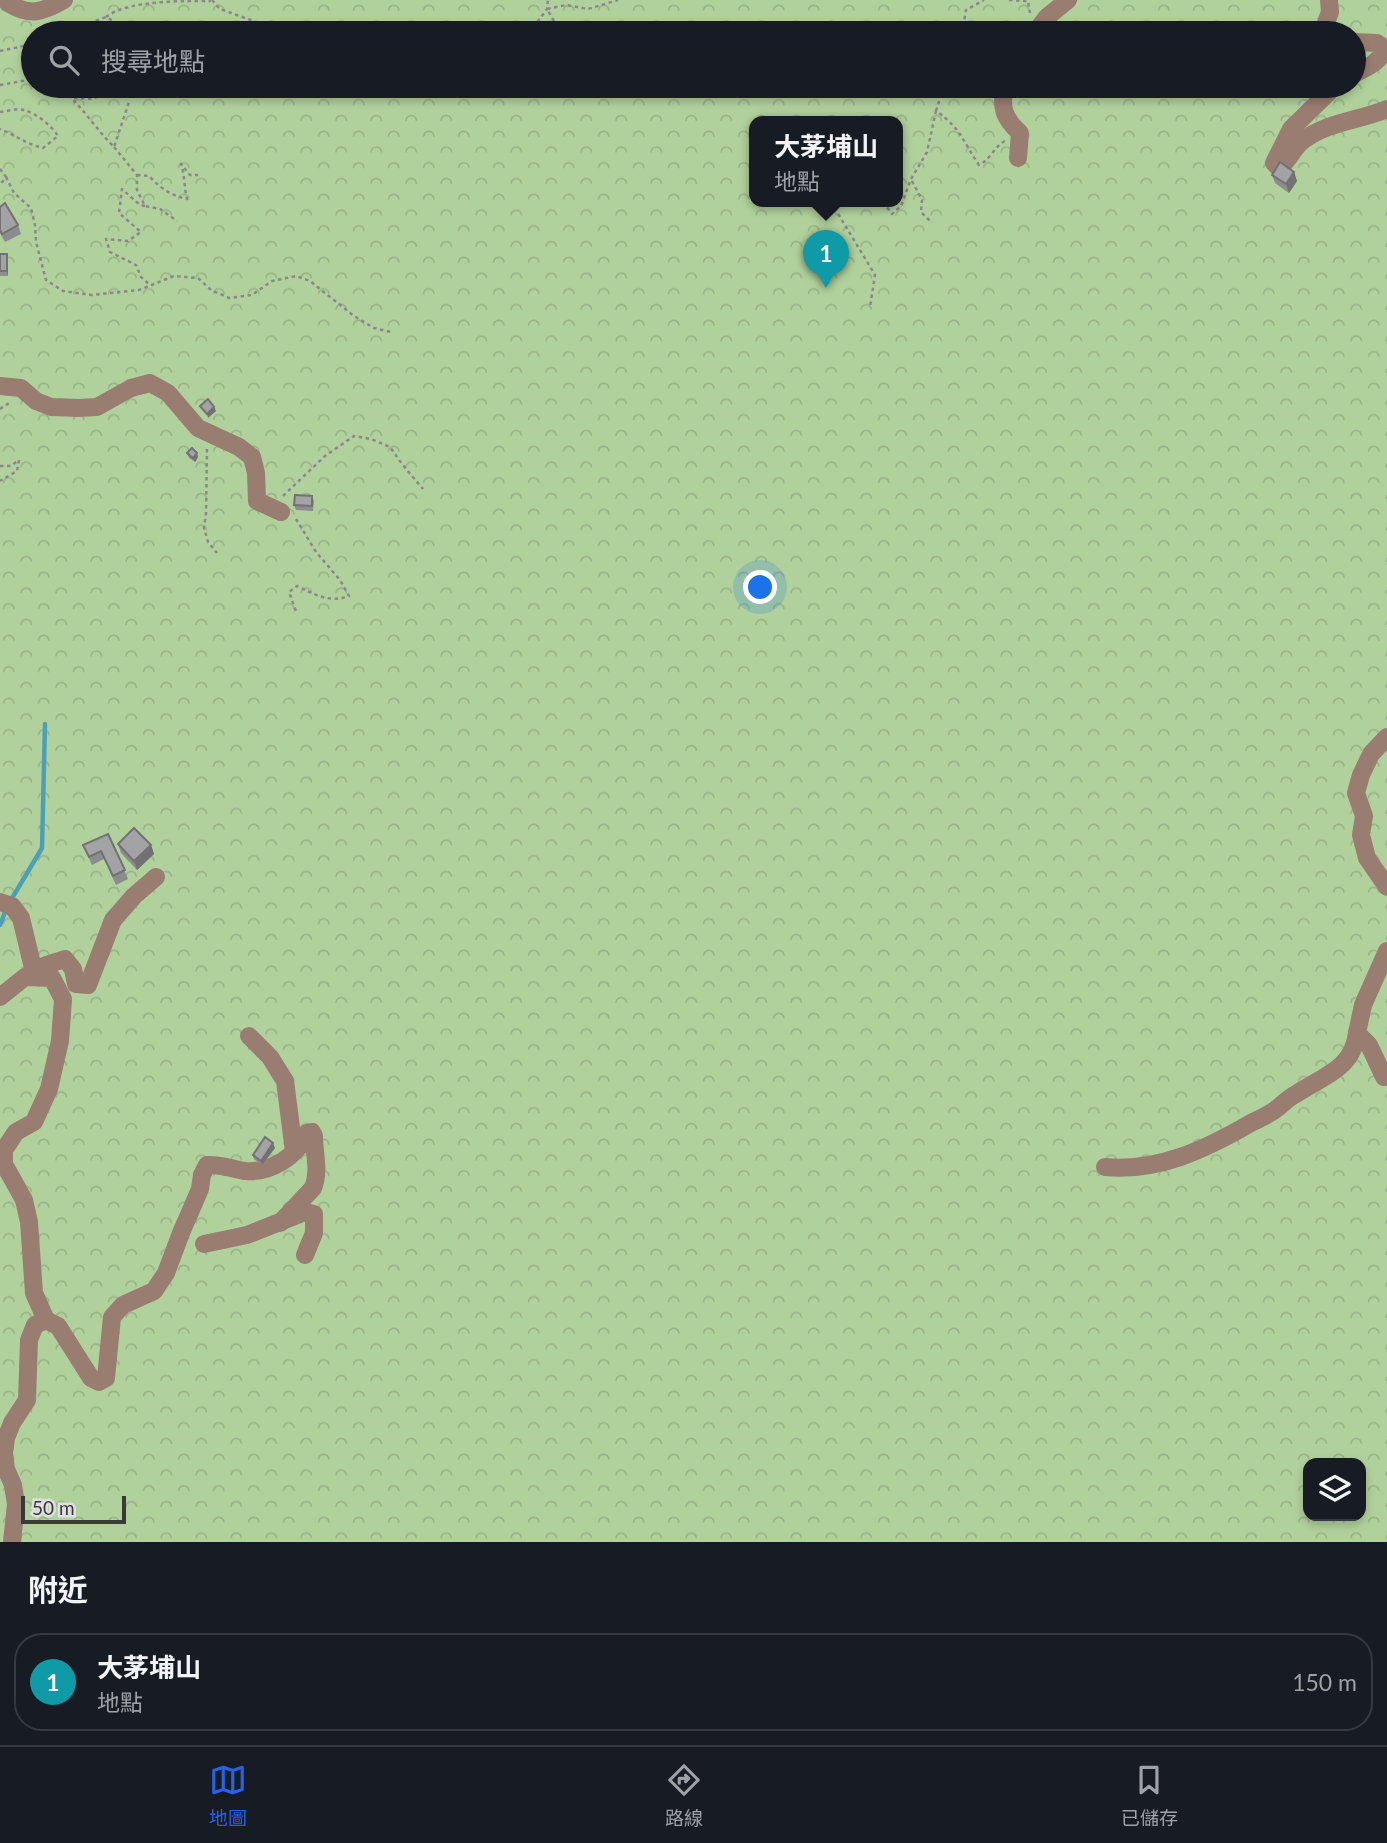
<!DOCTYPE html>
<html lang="zh-TW">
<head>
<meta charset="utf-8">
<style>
  :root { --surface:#171b24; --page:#242831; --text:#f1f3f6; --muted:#9ea1a6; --line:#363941; --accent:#2563eb }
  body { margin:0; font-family:Lato,"Noto Sans TC",sans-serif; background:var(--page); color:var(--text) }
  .controls { position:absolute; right:21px; bottom:21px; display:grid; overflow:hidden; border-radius:14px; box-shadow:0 4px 10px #0003 }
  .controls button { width:63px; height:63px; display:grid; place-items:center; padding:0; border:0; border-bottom:2px solid var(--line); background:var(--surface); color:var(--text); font:35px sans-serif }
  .scale { position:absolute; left:21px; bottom:18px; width:105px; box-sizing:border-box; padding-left:7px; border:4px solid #39393a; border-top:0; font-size:19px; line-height:24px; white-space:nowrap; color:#39393a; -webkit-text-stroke:5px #dfdfe2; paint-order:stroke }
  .you { position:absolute; left:761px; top:588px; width:24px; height:24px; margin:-18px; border:5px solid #fff; border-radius:50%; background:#1a73e8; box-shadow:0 0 0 10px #1a73e833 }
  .badge { display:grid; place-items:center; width:46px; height:46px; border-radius:50%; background:var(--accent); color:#fff; font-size:23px; font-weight:700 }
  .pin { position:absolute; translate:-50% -58px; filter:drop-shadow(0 2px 4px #0008) }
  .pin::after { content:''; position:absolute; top:37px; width:24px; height:21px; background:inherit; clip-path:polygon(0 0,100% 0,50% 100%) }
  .popup { position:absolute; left:749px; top:116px; width:154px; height:91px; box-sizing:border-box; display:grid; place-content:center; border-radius:14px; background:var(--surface); filter:drop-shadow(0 2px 5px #0005); font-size:23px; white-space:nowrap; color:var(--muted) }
  .popup b { font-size:26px; color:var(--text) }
  .popup::after { content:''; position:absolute; left:50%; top:100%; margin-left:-14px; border:14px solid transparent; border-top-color:var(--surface) }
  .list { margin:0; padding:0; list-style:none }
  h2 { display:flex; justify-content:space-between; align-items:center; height:91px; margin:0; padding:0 28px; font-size:30px }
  h2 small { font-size:23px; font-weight:400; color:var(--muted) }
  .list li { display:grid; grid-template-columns:46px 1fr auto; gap:21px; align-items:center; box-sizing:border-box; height:98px; margin:0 14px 14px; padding:0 14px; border:2px solid var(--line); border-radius:28px }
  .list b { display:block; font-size:26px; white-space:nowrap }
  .list p { margin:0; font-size:23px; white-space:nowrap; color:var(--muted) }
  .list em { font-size:23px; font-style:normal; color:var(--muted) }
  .icon { flex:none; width:38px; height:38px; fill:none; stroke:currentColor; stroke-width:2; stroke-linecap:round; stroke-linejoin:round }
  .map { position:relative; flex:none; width:1387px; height:1542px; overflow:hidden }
  .search { position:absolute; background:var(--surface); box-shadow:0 4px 10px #0003; left:21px; right:21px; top:21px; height:77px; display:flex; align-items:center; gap:18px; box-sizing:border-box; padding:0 24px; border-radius:38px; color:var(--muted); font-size:26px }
  .sheet { height:203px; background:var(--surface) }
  nav { display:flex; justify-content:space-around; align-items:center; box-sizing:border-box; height:98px; border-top:2px solid var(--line); background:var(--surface); font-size:19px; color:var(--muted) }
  nav a { display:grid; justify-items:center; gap:4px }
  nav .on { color:var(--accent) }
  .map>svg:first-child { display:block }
  .forest { fill:url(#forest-crowns); fill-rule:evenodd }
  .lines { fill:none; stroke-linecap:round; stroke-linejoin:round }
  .stream { stroke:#4ba0b9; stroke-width:4.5 }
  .path { stroke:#89898b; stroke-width:2.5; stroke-dasharray:3.5 3.5; stroke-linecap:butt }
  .minor { stroke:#997d70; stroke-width:18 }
  .wall { fill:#8c8b8e }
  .shaded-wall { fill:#727174 }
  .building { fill:#a3a2a5; stroke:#727174; stroke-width:2 }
</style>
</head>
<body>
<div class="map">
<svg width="1387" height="1542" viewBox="0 0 1387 1542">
  <defs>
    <pattern id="forest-crowns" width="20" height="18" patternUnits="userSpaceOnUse" patternTransform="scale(1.75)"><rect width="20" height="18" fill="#b1d19c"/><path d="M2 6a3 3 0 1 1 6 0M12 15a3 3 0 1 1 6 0" fill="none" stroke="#99b487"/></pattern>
  </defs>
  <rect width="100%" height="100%" fill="#dfdfe2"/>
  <path class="forest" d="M0 0H1387V1542H0ZM33 33H1354V86H33ZM754 122H898V202H754ZM1308 1463H1361V1516H1308Z"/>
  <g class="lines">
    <g class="stream">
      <path d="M11 900 42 848 45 724"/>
      <path d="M0 925 7 907"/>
    </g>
    <g class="path">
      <path d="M212 0 220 9 276 29"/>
      <path d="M1009 0 1028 1 1030 13"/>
      <path d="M106 17C128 0 183 1 211 1"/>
      <path d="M63 33 106 17 113 21 116 31 114 33"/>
      <path d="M529 33 547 9 548 0"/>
      <path d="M561 33 547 9 566 5 588 9 618 0"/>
      <path d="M962 33 966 10 984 0"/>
      <path d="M0 51 33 44"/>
      <path d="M0 85 33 79"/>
      <path d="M58 86C80 103 94 127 114 147L129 102"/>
      <path d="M74 98 93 99 107 91 128 86"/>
      <path d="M936 111 944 86"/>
      <path d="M0 112C7 111 18 108 24 110 37 114 51 125 58 136L43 148C26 144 15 135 0 129"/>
      <path d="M114 147 137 175V190L145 206 160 209 177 221"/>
      <path d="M0 169 6 177 0 185"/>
      <path d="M137 175 149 176C160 188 172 196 187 199 184 187 185 176 181 164L190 175H198"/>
      <path d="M6 177 14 193 31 208 35 225 36 242 46 280 63 291 92 295 139 290 174 276 198 278 211 290 229 298 252 295 272 281 296 276 310 281 354 316 374 328 391 332"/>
      <path d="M912 181 922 200 921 212 932 223"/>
      <path d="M831 202 875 275 870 307"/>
      <path d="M883 202 892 214 901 206 911 179 927 152 936 111C962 129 963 142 979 165 991 159 994 147 1005 141"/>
      <path d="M145 206 140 205 122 189 119 213 141 232 128 241 106 239 110 252 136 265 141 277 150 285"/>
      <path d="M0 409 9 403"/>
      <path d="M207 449 206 514 204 528 208 542 217 553"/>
      <path d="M0 466H11L19 460 17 471 0 481"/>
      <path d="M283 496 325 456 354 436 371 439 390 447 402 464 423 489"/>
      <path d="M296 519 316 552 340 580 349 596C329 603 316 595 297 586L289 592 297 614"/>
    </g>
    <g class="minor">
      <path d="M8 3C30 17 43 12 64 0"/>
      <path d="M1035 33 1047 17 1068 0"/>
      <path d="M1322 33 1330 12 1329 0"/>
      <path d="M1354 42 1377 43 1384 48C1382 62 1365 68 1354 74"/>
      <path d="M1005 86C1000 108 1004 118 1020 133L1018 158"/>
      <path d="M1335 86 1291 129 1274 163 1279 168C1288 162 1292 151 1300 143 1324 122 1358 121 1387 109"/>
      <path d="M0 386 21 388 36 401 51 407 79 408 97 407 131 388 150 383 168 393 198 428 239 447 252 457 256 473 257 501 281 512"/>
      <path d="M1387 737 1371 754 1361 775 1356 793 1364 816 1361 835 1367 858 1387 887"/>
      <path d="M0 902 12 906 21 918 34 972"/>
      <path d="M26 977 46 965 65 959 73 969 76 984 88 985 113 920 134 896 156 877"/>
      <path d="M0 997 25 977 52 978 63 999 60 1041 49 1089 34 1122 16 1132 4 1150V1164L24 1200 29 1222 34 1293 46 1320"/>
      <path d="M249 1036 270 1057 285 1081 294 1151"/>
      <path d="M1384 1077 1369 1045 1357 1033 1363 1005 1387 951"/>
      <path d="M1105 1167C1159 1172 1206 1149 1251 1123 1259 1119 1268 1115 1275 1110 1282 1105 1288 1098 1296 1094 1323 1076 1353 1069 1357 1033"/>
      <path d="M204 1244 247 1235 305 1212 314 1214V1233L305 1255"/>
      <path d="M12 1542 16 1504 13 1485 6 1469 4 1453 6 1438 12 1423 27 1400 29 1340 35 1325 46 1320 58 1326 91 1378 99 1382 106 1378 112 1317 123 1305 154 1291 166 1273 181 1233 200 1189 202 1175 207 1165C221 1164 232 1169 245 1171 270 1173 297 1157 307 1133L312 1132 314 1136C314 1154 320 1171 313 1188L280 1223"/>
    </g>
  </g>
  <g class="wall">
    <path d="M1294 172 1297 181 1289 193 1275 183 1272 175Z"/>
    <path d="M0 207 18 225 21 234 5 242 0 233Z"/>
    <path d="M0 254H7L8 258V276H0Z"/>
    <path d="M187 453 198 457 195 462 189 458Z"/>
    <path d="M312 496 314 501 313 511 296 510 294 505Z"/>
    <path d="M108 834 128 879 116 885 104 859 92 865 83 845Z"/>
    <path d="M118 844 151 845 154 854 137 870 121 853Z"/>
    <path d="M275 1148 262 1165 254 1159 253 1155Z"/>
  </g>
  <g class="shaded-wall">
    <path d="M1294 172 1297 181 1289 193 1286 184Z"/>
    <path d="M7 254 8 258V276L7 271Z"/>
    <path d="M214 407 216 411 208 418 207 414Z"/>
    <path d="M197 453 198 457 195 462 193 458Z"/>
    <path d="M151 845 154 854 137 870 134 861Z"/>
    <path d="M273 1143 275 1148 262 1165 261 1161Z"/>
  </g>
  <g class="building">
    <path d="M1280 162 1294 172 1286 184 1272 175Z"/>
    <path d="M5 203 18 225 2 234 0 230V207Z"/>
    <rect x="0" y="254" width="7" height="17"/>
    <path d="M208 399 214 407 207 414 200 406Z"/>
    <path d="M192 448 197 453 193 458 187 453Z"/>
    <path d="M295 495 312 496V506L294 505Z"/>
    <path d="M134 828 151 845 134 861 118 844Z"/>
    <path d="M108 834 125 870 113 876 101 851 89 857 83 845Z"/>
    <path d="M265 1137 273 1143 261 1161 253 1155Z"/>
  </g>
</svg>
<div class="controls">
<button><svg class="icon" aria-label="layers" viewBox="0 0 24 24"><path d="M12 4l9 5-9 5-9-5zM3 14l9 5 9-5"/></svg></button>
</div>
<div class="scale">50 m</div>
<div class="you"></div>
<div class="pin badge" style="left:826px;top:288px;background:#0f9aa8">1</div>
<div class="popup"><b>大茅埔山</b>地點</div>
<div class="search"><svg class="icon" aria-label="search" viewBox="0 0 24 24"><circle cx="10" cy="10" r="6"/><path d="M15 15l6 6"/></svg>搜尋地點</div>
</div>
<section class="sheet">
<h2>附近<small></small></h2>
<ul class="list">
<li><span class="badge" style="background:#0f9aa8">1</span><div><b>大茅埔山</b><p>地點</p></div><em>150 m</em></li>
</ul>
</section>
<nav>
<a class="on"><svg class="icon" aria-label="map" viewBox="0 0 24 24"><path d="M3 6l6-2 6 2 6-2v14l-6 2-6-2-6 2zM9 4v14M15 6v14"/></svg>地圖</a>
<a><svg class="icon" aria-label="directions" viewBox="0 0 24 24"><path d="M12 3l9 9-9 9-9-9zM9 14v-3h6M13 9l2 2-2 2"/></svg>路線</a>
<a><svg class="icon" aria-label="saved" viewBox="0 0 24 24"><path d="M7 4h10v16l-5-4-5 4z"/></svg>已儲存</a>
</nav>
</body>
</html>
